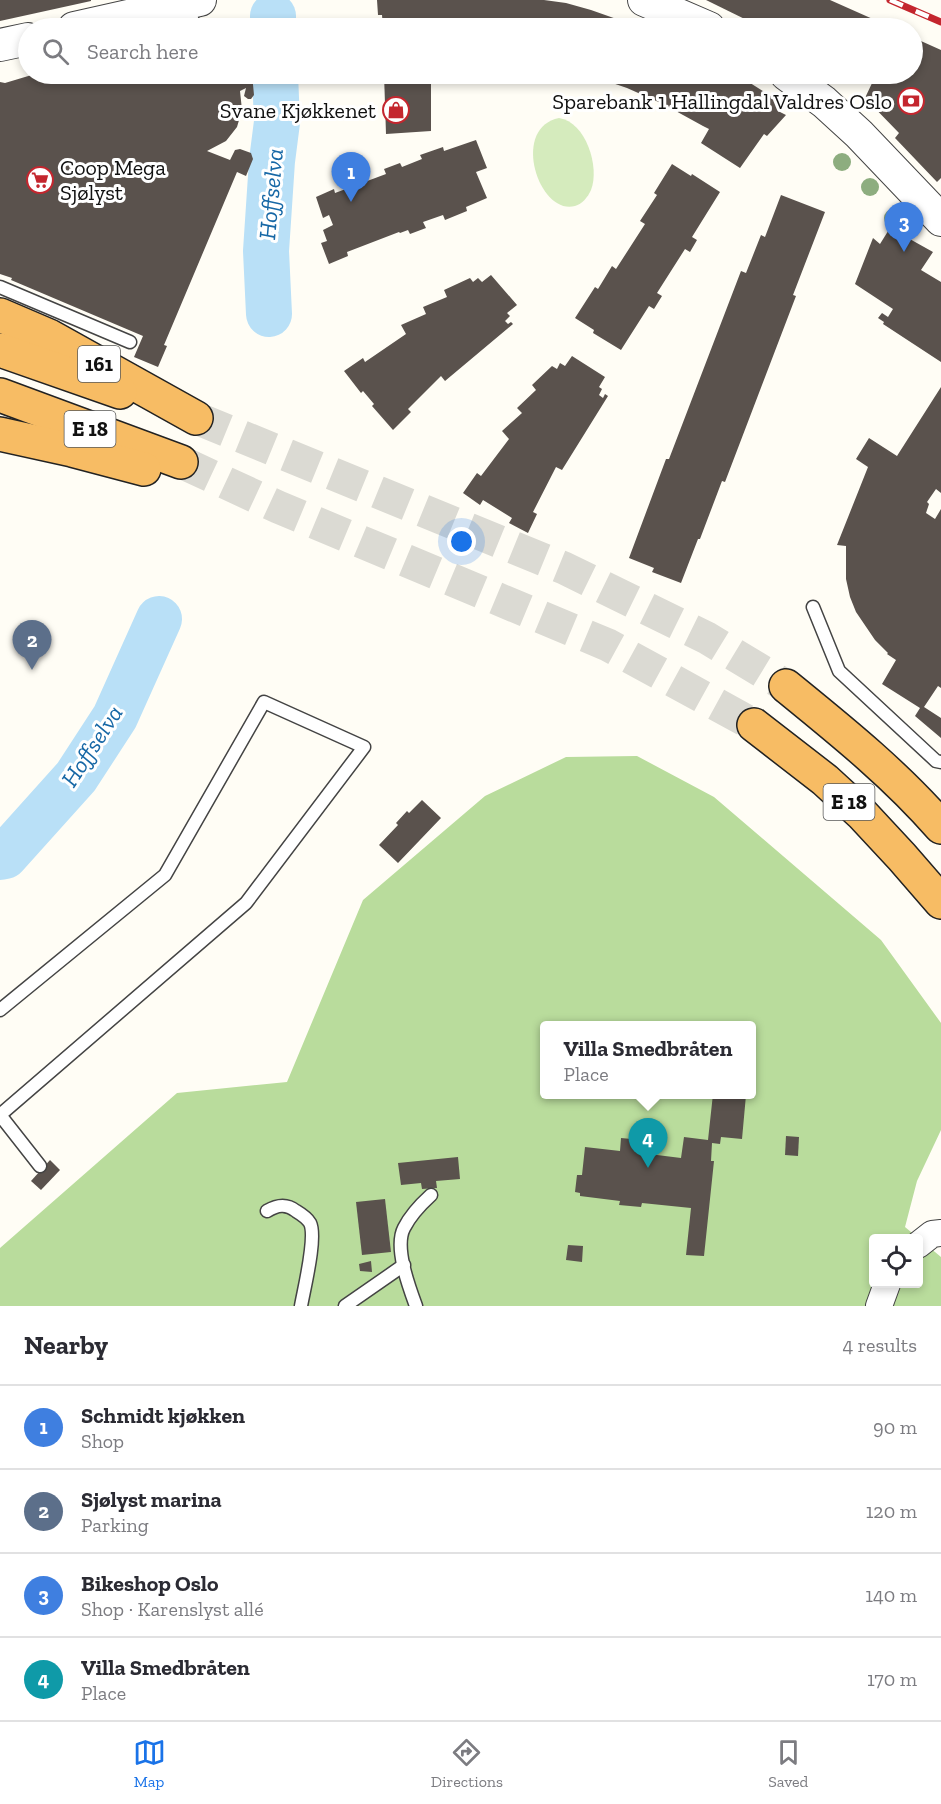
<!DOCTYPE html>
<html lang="en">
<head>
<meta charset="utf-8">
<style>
  :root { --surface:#fff; --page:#f7f7f7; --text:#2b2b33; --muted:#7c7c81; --line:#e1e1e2; --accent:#1a73e8 }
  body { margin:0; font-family:"Zilla Slab",serif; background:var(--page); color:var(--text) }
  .controls { position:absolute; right:18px; bottom:18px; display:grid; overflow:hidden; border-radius:6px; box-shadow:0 3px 9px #0003 }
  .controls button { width:54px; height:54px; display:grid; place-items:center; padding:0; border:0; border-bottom:2px solid var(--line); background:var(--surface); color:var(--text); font:30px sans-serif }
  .you { position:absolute; left:462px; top:542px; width:21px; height:21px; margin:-15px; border:4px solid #fff; border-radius:50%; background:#1a73e8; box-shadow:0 0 0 9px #1a73e833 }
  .badge { display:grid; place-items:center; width:39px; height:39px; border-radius:50%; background:var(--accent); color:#fff; font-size:20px; font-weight:700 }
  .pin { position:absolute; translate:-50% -50px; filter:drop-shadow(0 2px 3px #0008) }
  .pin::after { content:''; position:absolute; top:32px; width:21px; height:18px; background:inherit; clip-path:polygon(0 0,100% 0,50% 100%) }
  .popup { position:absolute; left:540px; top:1021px; width:216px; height:78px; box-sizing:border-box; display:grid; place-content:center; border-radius:6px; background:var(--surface); filter:drop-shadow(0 2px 4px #0005); font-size:20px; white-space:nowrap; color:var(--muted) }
  .popup b { font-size:22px; color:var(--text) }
  .popup::after { content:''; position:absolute; left:50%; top:100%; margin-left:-12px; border:12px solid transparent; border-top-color:var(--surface) }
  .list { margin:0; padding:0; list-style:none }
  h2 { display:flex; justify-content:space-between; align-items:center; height:78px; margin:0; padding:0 24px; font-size:26px }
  h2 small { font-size:20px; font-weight:400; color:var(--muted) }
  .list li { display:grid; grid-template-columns:39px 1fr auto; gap:18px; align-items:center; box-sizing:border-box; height:84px; padding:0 24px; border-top:2px solid var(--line) }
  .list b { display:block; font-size:22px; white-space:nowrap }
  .list p { margin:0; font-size:20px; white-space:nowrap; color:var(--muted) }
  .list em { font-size:20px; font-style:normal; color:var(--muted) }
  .icon { flex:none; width:33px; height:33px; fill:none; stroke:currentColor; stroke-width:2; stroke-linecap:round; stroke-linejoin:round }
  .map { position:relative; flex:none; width:941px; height:1306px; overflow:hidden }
  .search { position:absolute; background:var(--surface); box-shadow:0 3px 9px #0003; left:18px; right:18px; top:18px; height:66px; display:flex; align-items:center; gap:15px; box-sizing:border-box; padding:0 21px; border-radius:33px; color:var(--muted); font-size:22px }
  .sheet { height:414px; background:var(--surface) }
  nav { display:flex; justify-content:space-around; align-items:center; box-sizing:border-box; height:84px; border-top:2px solid var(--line); background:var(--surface); font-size:16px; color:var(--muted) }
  nav a { display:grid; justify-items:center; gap:3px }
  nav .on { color:var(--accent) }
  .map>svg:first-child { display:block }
  .green { fill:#d5ebbd }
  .forest { fill:#b9dc9c; fill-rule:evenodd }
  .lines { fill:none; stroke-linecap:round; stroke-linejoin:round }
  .river { stroke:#b9e0f7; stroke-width:46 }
  .building { fill:#5a524d }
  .trunk-tunnel { stroke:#dbdad3; stroke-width:33; stroke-dasharray:33 16; stroke-linecap:butt }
  .service-casing { stroke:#444; stroke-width:15 }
  .minor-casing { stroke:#444; stroke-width:28 }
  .tertiary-casing { stroke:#444; stroke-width:34 }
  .trunk-casing { stroke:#222; stroke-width:36 }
  .service { stroke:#fff; stroke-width:12 }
  .minor { stroke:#fff; stroke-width:26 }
  .tertiary { stroke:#fff; stroke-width:32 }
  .trunk { stroke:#f7bc64; stroke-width:33 }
  .rail-casing { stroke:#c4262e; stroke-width:7 }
  .rail { stroke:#fff; stroke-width:4.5; stroke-dasharray:14; stroke-linecap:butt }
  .tree { fill:#8dad7f }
  .labels { text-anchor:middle; stroke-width:6; stroke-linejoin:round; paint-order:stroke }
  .shield { fill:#fff; stroke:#585858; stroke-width:1.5 }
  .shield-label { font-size:21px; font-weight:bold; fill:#111 }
  .poi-label { font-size:22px; fill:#111; stroke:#fff; text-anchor:end }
  .water-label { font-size:24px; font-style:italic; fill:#1768a6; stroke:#fff }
</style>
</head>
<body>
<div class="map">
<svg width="941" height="1306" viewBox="0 0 941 1306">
  <rect width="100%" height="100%" fill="#fffdf5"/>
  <path class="green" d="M559 118C586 122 600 167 591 190 588 197 582 204 575 206 539 216 510 128 559 118Z"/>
  <path class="forest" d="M637 756 714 797 881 940 941 1023V1130L917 1181 905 1227 941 1257V1306H0V1248L177 1093 287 1082 363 900 485 796 566 757ZM544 1026H752V1094H544ZM874 1238H918V1284H874Z"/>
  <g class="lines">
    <g class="river">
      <path d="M273 16V28"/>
      <path d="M269 314 266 251 272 161 277 122 275 74"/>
      <path d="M0 857 5 856 76 777 115 717 159 619"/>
    </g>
  </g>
  <g class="building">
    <path d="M0 0H91V1L0 21Z"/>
    <path d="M377 0H544L566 3 591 10 642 28H383L382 15H378Z"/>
    <path d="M706 0H830L893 28H763Z"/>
    <path d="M240 20 242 28H207Z"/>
    <path d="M912 37 941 50V178L937 182 895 138 899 133 865 98 873 81 857 74H912Z"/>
    <path d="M35 74H252L254 95 251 99H248L244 96 246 88 240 91 242 110 237 127 226 141 207 151 230 160 235 150 240 149 251 153 253 159 246 176 237 172 164 345 167 346 158 367 134 357 143 336 11 280 12 278 0 274V82L5 83Z"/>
    <path d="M384 74H431V131L386 134Z"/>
    <path d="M586 74H736L785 105 780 112 786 115 767 136 764 134 740 168 701 143 709 129 703 126 663 104 627 88Z"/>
    <path d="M476 140 487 168 476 172 487 198 466 207 467 211 445 220 443 215 423 222 426 228 410 234 408 230 400 233 399 232 347 252 348 256 329 264 321 243 327 241 323 230 333 225 329 215 323 218 316 197 334 189 335 193 386 174 384 169 400 163 402 167 422 159 420 155 443 147 444 151Z"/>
    <path d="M672 164 691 176 692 174 720 192 692 237 697 240 690 252 685 249 657 293 662 296 654 309 649 306 621 350 593 333 594 330 575 318 595 287 598 289 612 266 616 269 645 224 640 221 657 195 654 193Z"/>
    <path d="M781 195 825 212 793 295 796 296 725 482 722 481 700 539H698L681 583 652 572 654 568 629 558 666 459H669L741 271 746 273 761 235 765 237Z"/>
    <path d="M890 228 933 252 921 270 941 282V362L883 324 884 322 878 318 882 313 888 317 893 309 855 284 873 238 880 244Z"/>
    <path d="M491 275 517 305 507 313 510 316 505 321 508 324 511 322 513 324 445 381 441 376 408 409 411 412 393 430 372 406 374 404 363 391 361 393 344 371 363 358 365 362 406 334 401 325 426 314 423 307 447 297 444 290 470 278 473 282 478 278 482 282Z"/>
    <path d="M572 356 605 377 599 387 602 389 599 395 603 398 605 394 608 396 562 470 556 467 533 512 537 514 528 533 509 523 512 518 483 500 480 505 463 493 477 473 481 476 509 439 502 431 522 413 517 408 536 390 532 385 552 366 557 369 560 363 565 366Z"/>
    <path d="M941 387V493L936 489 927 502 929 504 926 513 935 519 941 509V688L938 686 924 707 941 718V738L915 716 920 708 882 684 896 660 887 654 888 653 875 640 856 612 850 597 846 579V546L837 545 868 467 856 459 869 438 897 456Z"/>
    <path d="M422 800 441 818 398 863 379 845 398 825 396 823 407 811 409 813Z"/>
    <path d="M713 1094 746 1095 742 1139 721 1137 720 1144 712 1143 711 1161H714L704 1256 686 1255 691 1208 642 1203 641 1207 619 1205 620 1201 580 1196V1193L575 1192 577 1175H582L585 1147 620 1151 621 1138 642 1140 641 1153 681 1158 684 1137 708 1140Z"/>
    <path d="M786 1136 799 1137 798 1156 785 1155Z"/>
    <path d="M458 1157 460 1179 436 1181 437 1188 422 1189 421 1183 401 1185 398 1163Z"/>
    <path d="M50 1160 60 1170 41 1190 31 1181Z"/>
    <path d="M385 1199 391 1252 362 1255 356 1202Z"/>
    <path d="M568 1245 583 1246 582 1262 566 1260Z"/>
    <path d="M371 1261 372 1272 360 1271 359 1264Z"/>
  </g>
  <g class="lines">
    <g class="trunk-tunnel">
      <path d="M196 418 564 568 707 638 786 686"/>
      <path d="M181 462 278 507 608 645 754 725"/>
    </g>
    <defs>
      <g id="service">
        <path d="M189 4 194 28"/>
        <path d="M0 287 130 342"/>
        <path d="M813 607 839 671 936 761 941 762"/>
        <path d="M0 1010 165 875 264 702 364 747 246 903 0 1115"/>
        <path d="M0 1115 40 1166"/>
        <path d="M267 1211C277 1205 286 1203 296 1211 301 1214 307 1218 310 1223 317 1237 304 1289 301 1306"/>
        <path d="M345 1306 404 1265"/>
        <path d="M416 1306C409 1287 394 1247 404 1228 410 1216 420 1205 431 1195"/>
      </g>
      <g id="minor">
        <path d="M918 1245 932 1234 941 1233"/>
        <path d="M879 1306 887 1284"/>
      </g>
      <g id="tertiary">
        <path d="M644 0 709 28"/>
        <path d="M74 28 200 0"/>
        <path d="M0 45 28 39"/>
        <path d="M786 74 824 102 859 134 941 220"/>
      </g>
      <g id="trunk">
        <path d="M0 315 49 336 196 418"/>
        <path d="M0 350 120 392"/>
        <path d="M0 395 181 462"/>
        <path d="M0 434 72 450 144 469"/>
        <path d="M786 686C840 730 895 774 941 827"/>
        <path d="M754 725 825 780 862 814 902 857 941 902"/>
      </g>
    </defs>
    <use href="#service" class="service-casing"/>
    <use href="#minor" class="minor-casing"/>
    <use href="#tertiary" class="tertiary-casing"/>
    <use href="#trunk" class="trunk-casing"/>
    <use href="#service" class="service"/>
    <use href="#minor" class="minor"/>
    <use href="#tertiary" class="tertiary"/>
    <use href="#trunk" class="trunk"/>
    <defs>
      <path id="rail" d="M890 0 941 22"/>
    </defs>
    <use href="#rail" class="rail-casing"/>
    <use href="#rail" class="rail"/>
  </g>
  <g class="tree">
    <circle cx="842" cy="162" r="9"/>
    <circle cx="870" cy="187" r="9"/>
    <circle cx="893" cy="218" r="9"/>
  </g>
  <defs>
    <symbol id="bank-ring" viewBox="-11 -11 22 22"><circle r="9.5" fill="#fff" stroke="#c4262e" stroke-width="1.5"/><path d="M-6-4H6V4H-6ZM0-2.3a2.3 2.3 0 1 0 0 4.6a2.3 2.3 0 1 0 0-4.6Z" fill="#c4262e"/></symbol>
    <symbol id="shop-ring" viewBox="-11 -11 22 22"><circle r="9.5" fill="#fff" stroke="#c4262e" stroke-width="1.5"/><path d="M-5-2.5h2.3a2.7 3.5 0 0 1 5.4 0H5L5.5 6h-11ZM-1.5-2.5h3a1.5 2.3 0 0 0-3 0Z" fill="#c4262e"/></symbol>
    <symbol id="supermarket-ring" viewBox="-11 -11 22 22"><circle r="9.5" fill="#fff" stroke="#c4262e" stroke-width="1.5"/><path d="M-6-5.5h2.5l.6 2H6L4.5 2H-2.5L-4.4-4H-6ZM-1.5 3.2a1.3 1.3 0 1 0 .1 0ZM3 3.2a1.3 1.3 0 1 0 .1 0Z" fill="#c4262e"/></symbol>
  </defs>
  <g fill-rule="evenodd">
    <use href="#bank-ring" x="896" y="86" width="30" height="30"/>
    <use href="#shop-ring" x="381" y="95" width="30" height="30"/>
    <use href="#supermarket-ring" x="25" y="165" width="30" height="30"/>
  </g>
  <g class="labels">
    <g class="shield">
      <rect x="78" y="346" width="42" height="36" rx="4.5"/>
      <rect x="64.5" y="411" width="51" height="36" rx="4.5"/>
      <rect x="823.5" y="784" width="51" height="36" rx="4.5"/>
    </g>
    <g class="shield-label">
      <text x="99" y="371">161</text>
      <text x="90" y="436">E 18</text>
      <text x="849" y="809">E 18</text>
    </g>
    <g class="poi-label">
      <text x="892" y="109">Sparebank 1 Hallingdal Valdres Oslo</text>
      <text x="376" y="118">Svane Kjøkkenet</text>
      <text x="60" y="175" text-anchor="start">Coop Mega<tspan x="60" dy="25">Sjølyst</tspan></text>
    </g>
    <g class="water-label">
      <text transform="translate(271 194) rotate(-85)" y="8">Hoffselva</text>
      <text transform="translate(92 746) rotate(-57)" y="8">Hoffselva</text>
    </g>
  </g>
</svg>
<div class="controls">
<button><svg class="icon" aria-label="locate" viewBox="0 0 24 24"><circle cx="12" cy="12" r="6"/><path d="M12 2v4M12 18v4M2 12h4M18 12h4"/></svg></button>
</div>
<div class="you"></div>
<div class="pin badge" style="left:351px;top:202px;background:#3f7fe0">1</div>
<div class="pin badge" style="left:32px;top:670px;background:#5c6f8a">2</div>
<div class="pin badge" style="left:904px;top:252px;background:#3f7fe0">3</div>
<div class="pin badge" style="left:648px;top:1168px;background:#0f9aa8">4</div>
<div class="popup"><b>Villa Smedbråten</b>Place</div>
<div class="search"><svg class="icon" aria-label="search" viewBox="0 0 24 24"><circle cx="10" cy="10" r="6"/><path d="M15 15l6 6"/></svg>Search here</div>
</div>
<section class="sheet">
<h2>Nearby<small>4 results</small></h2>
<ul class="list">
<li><span class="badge" style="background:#3f7fe0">1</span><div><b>Schmidt kjøkken</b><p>Shop</p></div><em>90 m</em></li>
<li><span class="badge" style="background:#5c6f8a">2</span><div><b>Sjølyst marina</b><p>Parking</p></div><em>120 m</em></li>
<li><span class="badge" style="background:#3f7fe0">3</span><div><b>Bikeshop Oslo</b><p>Shop · Karenslyst allé</p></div><em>140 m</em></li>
<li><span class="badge" style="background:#0f9aa8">4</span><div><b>Villa Smedbråten</b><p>Place</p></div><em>170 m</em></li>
</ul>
</section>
<nav>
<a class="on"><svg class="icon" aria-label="map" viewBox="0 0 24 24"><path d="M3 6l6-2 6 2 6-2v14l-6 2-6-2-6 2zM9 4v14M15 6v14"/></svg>Map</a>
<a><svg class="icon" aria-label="directions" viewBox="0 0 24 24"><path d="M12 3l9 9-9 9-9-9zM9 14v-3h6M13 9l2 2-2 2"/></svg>Directions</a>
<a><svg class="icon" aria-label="saved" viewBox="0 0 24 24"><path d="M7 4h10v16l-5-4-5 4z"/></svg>Saved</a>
</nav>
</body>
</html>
